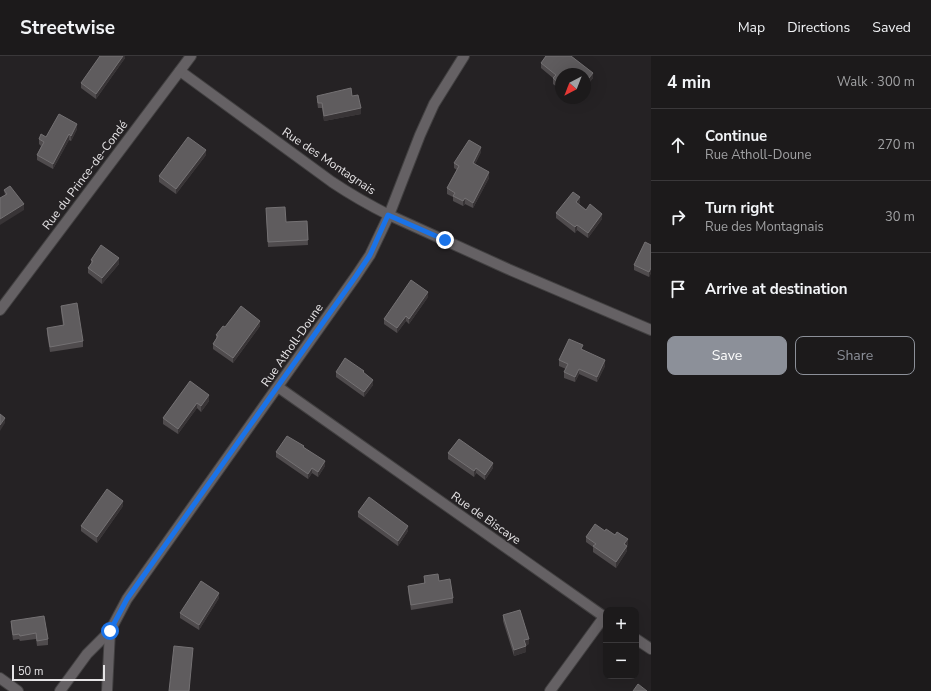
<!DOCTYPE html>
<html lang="en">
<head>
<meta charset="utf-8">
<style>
  :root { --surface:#1c1a1b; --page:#252324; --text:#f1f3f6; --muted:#a0a1a3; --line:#3a383a; --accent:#8c9099 }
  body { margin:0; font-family:"Nunito Sans",sans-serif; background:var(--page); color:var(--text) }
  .controls { position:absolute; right:12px; bottom:12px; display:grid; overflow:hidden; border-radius:8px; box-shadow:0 4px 16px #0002 }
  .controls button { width:36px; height:36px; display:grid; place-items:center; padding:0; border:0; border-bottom:1px solid var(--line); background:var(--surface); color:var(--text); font:20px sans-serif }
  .compass { position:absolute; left:555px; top:12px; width:36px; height:36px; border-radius:50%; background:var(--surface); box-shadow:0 4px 16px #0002; rotate:222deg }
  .scale { position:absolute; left:12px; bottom:10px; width:93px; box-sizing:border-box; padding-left:4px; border:2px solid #e5e3e5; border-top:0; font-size:11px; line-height:14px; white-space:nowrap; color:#e5e3e5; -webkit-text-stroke:3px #252224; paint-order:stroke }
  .stop { position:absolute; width:12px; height:12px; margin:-9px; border:3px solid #1a73e8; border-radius:50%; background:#fff }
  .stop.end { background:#1a73e8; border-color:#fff; box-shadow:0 1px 4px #0008 }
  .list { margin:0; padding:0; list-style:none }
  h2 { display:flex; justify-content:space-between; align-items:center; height:52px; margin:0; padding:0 16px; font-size:17px }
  h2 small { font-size:13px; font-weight:400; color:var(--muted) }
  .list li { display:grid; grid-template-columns:26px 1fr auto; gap:12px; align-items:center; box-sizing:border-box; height:72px; padding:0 16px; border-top:1px solid var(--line) }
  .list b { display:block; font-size:15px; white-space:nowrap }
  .list p { margin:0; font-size:13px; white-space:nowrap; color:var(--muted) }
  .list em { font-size:13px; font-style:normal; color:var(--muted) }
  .actions { display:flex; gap:8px; padding:12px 16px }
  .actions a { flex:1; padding:9px 0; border:1px solid var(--accent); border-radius:8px; text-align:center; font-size:14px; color:var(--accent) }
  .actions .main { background:var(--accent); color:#fff }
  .icon { flex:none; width:22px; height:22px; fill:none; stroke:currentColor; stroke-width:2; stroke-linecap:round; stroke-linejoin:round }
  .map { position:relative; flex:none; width:651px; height:635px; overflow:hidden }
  header { display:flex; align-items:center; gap:24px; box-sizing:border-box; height:56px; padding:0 20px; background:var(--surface); border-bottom:1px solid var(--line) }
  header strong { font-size:19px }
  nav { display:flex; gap:22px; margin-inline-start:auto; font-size:14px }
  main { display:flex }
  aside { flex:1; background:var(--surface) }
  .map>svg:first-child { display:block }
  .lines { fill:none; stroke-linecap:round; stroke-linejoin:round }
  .street-casing { stroke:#424041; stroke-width:12 }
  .street { stroke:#656164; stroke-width:10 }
  .wall { fill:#4f4b4d }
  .shaded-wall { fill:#383436 }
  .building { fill:#5f5c5e; stroke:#747173 }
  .route { stroke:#1a73e8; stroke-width:5 }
  .labels { text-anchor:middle; stroke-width:3; stroke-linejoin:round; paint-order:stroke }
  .street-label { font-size:12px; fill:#e5e3e5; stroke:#252224 }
</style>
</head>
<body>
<header>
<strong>Streetwise</strong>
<nav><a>Map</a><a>Directions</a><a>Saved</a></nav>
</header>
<main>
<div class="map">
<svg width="651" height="635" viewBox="0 0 651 635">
  <rect width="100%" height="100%" fill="#252224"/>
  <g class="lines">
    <defs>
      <g id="street">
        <path d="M180 15 332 126C350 138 369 149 389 159L508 213 651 274"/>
        <path d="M0 254 191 0"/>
        <path d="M278 331 606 562"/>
        <path d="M636 583 651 593"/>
        <path d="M0 622 18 635"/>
        <path d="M60 635 87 598 110 575"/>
        <path d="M107 635 110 575 127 543 356 220 370 199 389 159 420 79 434 48 464 0"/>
        <path d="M550 635 604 561"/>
      </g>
    </defs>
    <use href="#street" class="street-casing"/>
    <use href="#street" class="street"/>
  </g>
  <g class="wall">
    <path d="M125 0V2L96 43 81 32V27Z"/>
    <path d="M546 0H571L593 17V22L585 32V18H561V34L553 28V22L541 12V7Z"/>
    <path d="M317 40H352L361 58 324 65 322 52H318L317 45Z"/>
    <path d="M77 73 71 85 69 84 53 113 37 104V99L41 90 39 88V83L46 81Z"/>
    <path d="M481 96 475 108 489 122 473 152 465 148 463 150 453 145V141L447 138V132L457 114 454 112V107Z"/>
    <path d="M206 99 176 138 159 126V120Z"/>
    <path d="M4 134 24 154 5 139Z"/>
    <path d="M580 146 579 148 586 154 602 163 588 182 577 174 575 177 556 162V157Z"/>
    <path d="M266 157 286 166 307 165 308 189 268 191Z"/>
    <path d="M651 189V217L649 221 634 214V209Z"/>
    <path d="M91 204 119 208 102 228 88 217V212L91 209Z"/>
    <path d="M428 241 409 268 406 265 397 277 384 268V263Z"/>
    <path d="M61 250 83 285V291L50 296 47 278V272L63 270 61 255Z"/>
    <path d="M260 270 233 307 213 293V288L216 283V279L225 271Z"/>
    <path d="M583 294 605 310 597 326 579 318 575 326 564 322V316L566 313 559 310V304Z"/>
    <path d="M336 316 364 317 373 329 364 341 336 321Z"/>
    <path d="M190 325 209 345 201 356 197 352 178 378 163 368V362Z"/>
    <path d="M304 391 325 410 318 421 312 417 308 423 276 401V396Z"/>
    <path d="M448 397 493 412 485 424 476 417 474 421 448 403Z"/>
    <path d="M123 450 97 487 81 475V470Z"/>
    <path d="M358 456 408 475 398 490 358 461Z"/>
    <path d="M605 475 615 479 628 488 627 490V495L616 512 593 496V491L586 486V481Z"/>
    <path d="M424 520 439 525 453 542V547L411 554 408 535V530L424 528Z"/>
    <path d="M219 542 199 574 180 562V557Z"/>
    <path d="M503 559 529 588 526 589V596L514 600 503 565Z"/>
    <path d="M11 565 48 583V589L37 590 36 583 20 585 19 583 13 584 11 571Z"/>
  </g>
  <g class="shaded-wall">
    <path d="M123 0H125V2L96 43V38Z"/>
    <path d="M593 17V22L585 32V27Z"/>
    <path d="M361 52V58L324 65V60Z"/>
    <path d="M77 68V73L71 85V80Z"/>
    <path d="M69 78V84L53 113V108Z"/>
    <path d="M481 91V96L473 112V107Z"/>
    <path d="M206 94V99L176 138V133Z"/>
    <path d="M489 116V122L473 152V147Z"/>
    <path d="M580 141V146L576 151V146Z"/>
    <path d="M465 142V148L463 150V145Z"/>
    <path d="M24 148V154L0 169V163Z"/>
    <path d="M602 158V163L588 182V177Z"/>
    <path d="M577 169V174L575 177V171Z"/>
    <path d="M119 202V208L102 228V222Z"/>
    <path d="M651 212V217L649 221V216Z"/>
    <path d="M428 236V241L409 268V263Z"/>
    <path d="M406 260V265L397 277V272Z"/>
    <path d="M260 265V270L233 307V302Z"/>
    <path d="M605 304V310L597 326V321Z"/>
    <path d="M579 313V318L575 326V321Z"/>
    <path d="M373 324V329L364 341V336Z"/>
    <path d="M209 339V345L201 356V350Z"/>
    <path d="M197 347V352L178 378V373Z"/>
    <path d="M5 362V367L0 375V369Z"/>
    <path d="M325 405V410L318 421V416Z"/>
    <path d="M493 407V412L485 424V419Z"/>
    <path d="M312 412V417L308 423V418Z"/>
    <path d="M476 412V417L474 421V415Z"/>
    <path d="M123 445V450L97 487V481Z"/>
    <path d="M408 470V475L398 490V485Z"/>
    <path d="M628 483V488L624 493V488Z"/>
    <path d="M627 490V495L616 512V506Z"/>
    <path d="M219 537V542L199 574V569Z"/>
    <path d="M529 583V588L524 590V584Z"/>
    <path d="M526 590V596L514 600V594Z"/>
  </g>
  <g class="building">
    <path d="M100 0H123L96 38 81 27Z"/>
    <path d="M546 0H571L593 17 585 27V18H561V29L553 22 556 19 541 7Z"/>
    <path d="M351 32 352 40 358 39 361 52 324 60 322 47H318L317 40Z"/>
    <path d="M59 58 77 68 71 80 69 78 53 108 37 99 44 86 39 83 41 78 46 81Z"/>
    <path d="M188 81 206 94 176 133 159 120Z"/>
    <path d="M469 84 481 91 473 107 489 116 473 147 465 142 463 145 453 140 455 137 447 132 459 110 454 107Z"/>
    <path d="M10 130 24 148 0 163V142L7 138 4 134Z"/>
    <path d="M573 136 580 141 576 146 586 154 590 148 602 158 588 177 577 169 575 171 556 157Z"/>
    <path d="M285 151 286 166 307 165 308 184 268 186 266 152Z"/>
    <path d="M645 186 651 189V212L649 216 634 209Z"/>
    <path d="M101 189 119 202 102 222 88 212 93 205 91 204Z"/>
    <path d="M411 224 428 236 409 263 406 260 397 272 384 263Z"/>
    <path d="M77 247 83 285 50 291 47 272 64 269 61 250Z"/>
    <path d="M241 250 260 265 233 302 213 288 218 280 216 279 223 270 225 271Z"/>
    <path d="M569 283 583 289 581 293 605 304 597 321 579 313 575 321 564 316 568 308 559 304Z"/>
    <path d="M345 302 364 315 363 316 373 324 364 336 336 316Z"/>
    <path d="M190 325 209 339 201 350 197 347 178 373 163 362Z"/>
    <path d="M0 358 5 362 0 369Z"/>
    <path d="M287 380 304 390 303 391 325 405 318 416 312 412 308 418 276 396Z"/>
    <path d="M459 383 493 407 485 419 476 412 474 415 448 397Z"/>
    <path d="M107 433 123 445 97 481 81 470Z"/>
    <path d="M369 441 408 470 398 485 358 456Z"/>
    <path d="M595 468 605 475 606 473 615 479 617 476 628 483 624 488 627 490 616 506 593 490 596 488 586 481Z"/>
    <path d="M438 518 439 525 450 523 453 542 411 549 408 530 425 527 424 520Z"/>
    <path d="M201 525 219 537 199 569 180 557Z"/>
    <path d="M520 554 529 583 524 584 526 590 514 594 503 559Z"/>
    <path d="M44 560 48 583 37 585 36 577 20 580 19 578 13 579 11 565Z"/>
    <path d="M174 590 193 592 189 635H169Z"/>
    <path d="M638 628 647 635H633Z"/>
  </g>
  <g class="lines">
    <path class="route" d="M110 575 127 543 356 220 370 199 388 159 445 184"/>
  </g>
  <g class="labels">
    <g class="street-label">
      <text transform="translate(329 105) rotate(34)" y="4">Rue des Montagnais</text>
      <text transform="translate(85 119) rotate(-53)" y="4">Rue du Prince-de-Condé</text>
      <text transform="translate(292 289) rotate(-55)" y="4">Rue Atholl-Doune</text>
      <text transform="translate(486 462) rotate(35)" y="4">Rue de Biscaye</text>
    </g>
  </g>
</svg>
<div class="controls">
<button>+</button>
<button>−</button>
</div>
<svg class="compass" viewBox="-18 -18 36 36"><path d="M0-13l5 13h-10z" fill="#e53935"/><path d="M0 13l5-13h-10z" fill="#a0a1a3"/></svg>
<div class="scale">50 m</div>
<div class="stop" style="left:110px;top:575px"></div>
<div class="stop end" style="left:445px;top:184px"></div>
</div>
<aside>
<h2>4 min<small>Walk · 300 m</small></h2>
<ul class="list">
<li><svg class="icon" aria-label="ahead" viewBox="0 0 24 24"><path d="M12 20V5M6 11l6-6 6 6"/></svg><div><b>Continue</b><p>Rue Atholl-Doune</p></div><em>270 m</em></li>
<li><svg class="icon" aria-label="right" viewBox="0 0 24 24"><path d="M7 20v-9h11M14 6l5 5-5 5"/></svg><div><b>Turn right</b><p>Rue des Montagnais</p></div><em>30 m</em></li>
<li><svg class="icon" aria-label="arrive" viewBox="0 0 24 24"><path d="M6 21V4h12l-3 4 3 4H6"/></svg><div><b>Arrive at destination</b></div></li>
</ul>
<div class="actions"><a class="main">Save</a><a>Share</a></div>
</aside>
</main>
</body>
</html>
